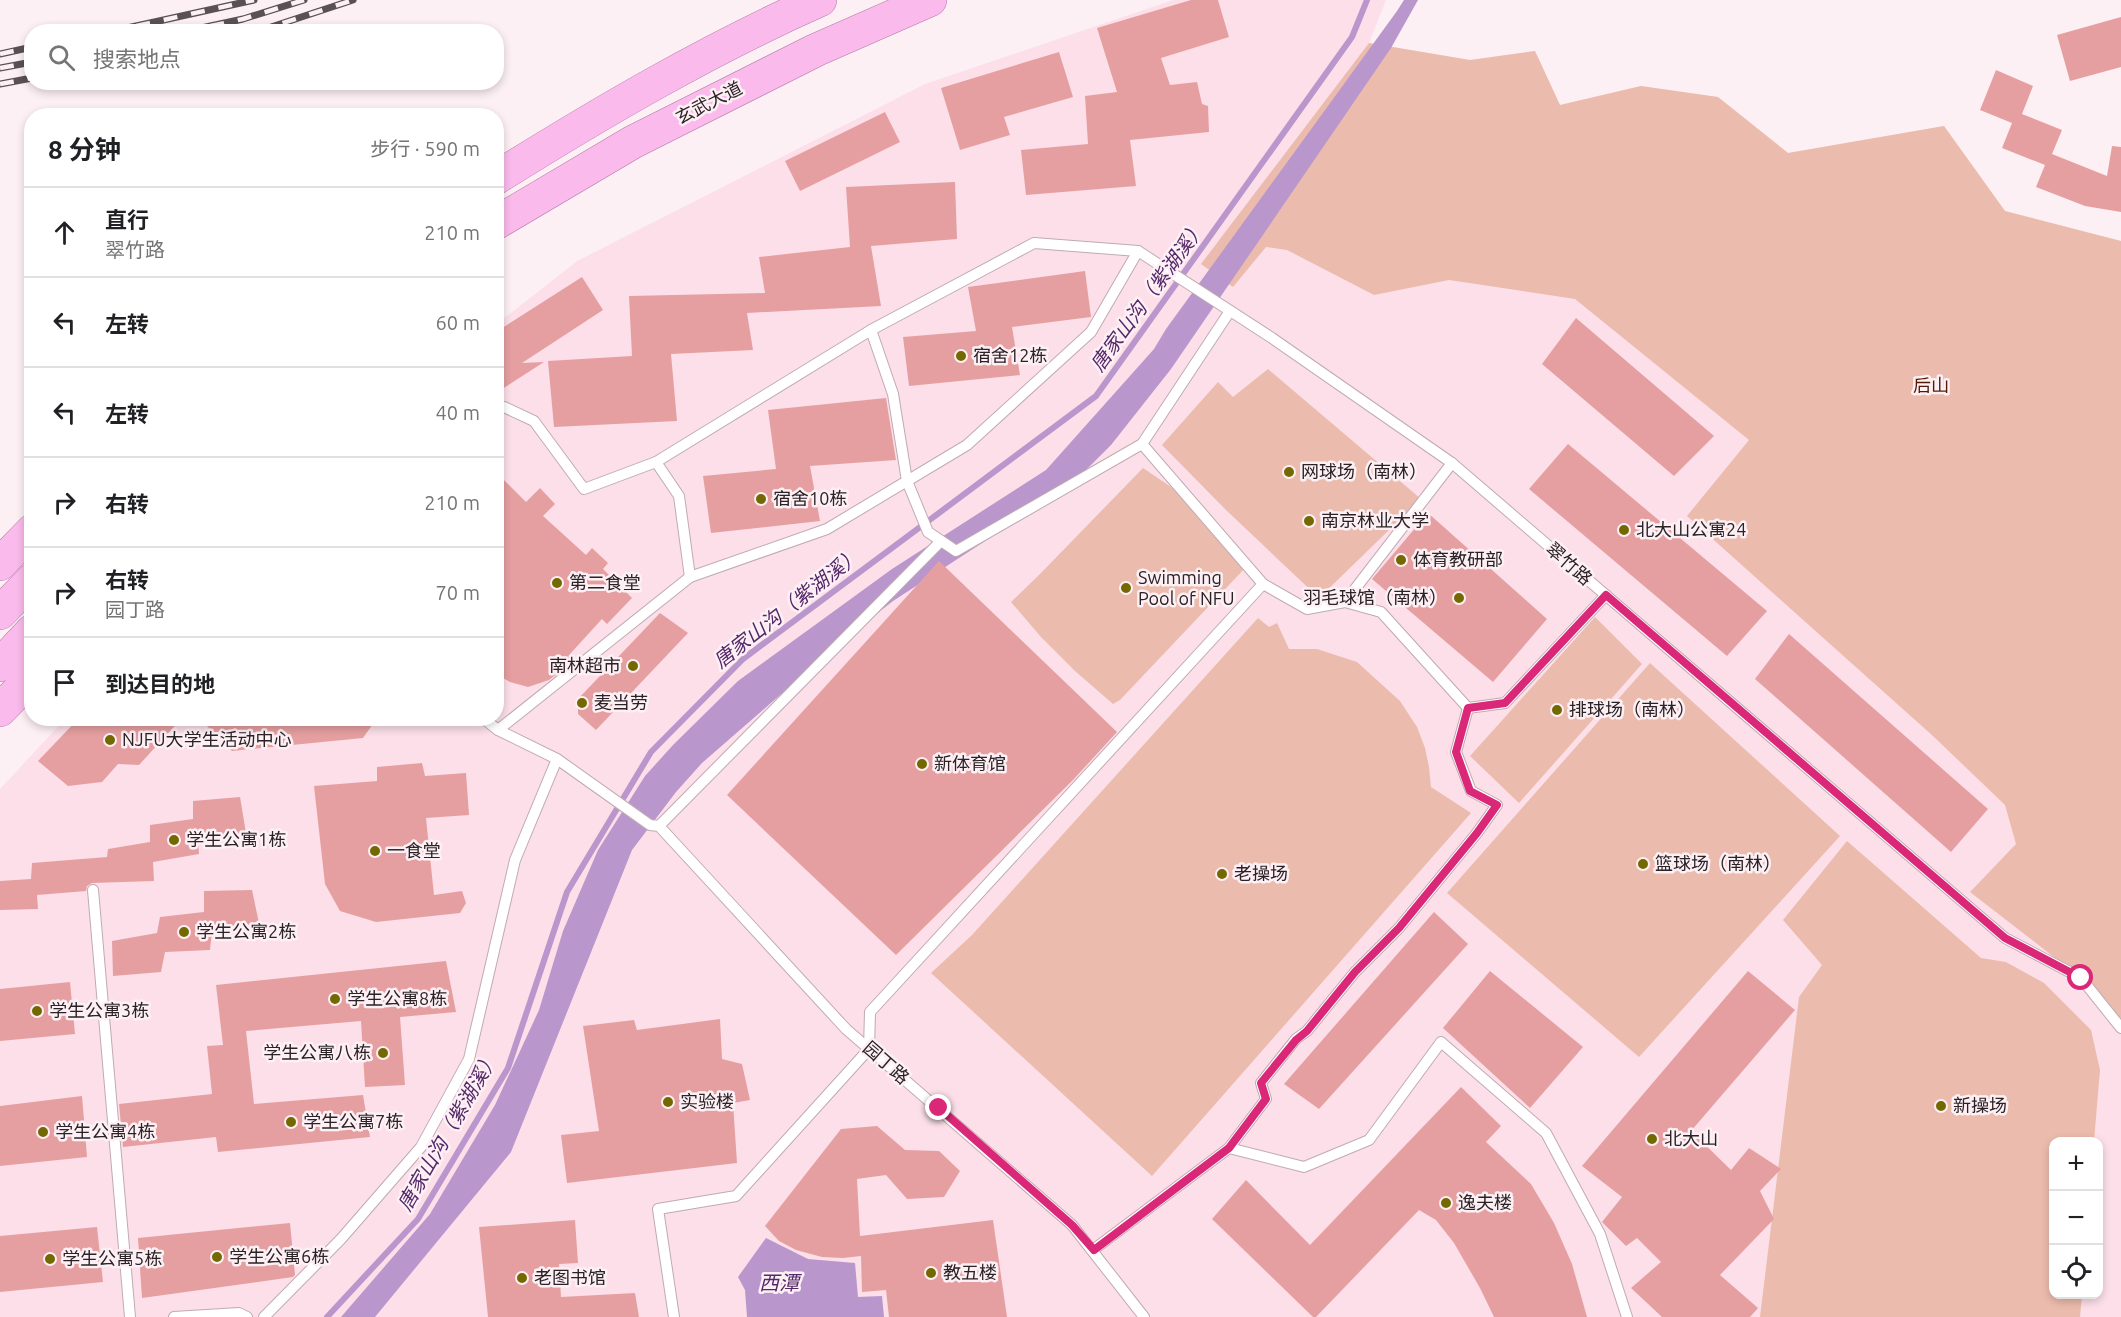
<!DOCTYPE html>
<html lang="zh">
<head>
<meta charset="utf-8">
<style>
  :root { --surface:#fff; --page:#f2f2f2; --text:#202124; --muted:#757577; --line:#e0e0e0 }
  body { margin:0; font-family:Ubuntu,"Noto Sans SC",sans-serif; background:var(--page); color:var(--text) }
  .controls { position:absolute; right:18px; bottom:18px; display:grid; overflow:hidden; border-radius:12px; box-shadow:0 3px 9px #0003 }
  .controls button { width:54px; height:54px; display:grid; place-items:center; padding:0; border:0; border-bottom:2px solid var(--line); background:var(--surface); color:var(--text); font:30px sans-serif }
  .stop { position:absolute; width:18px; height:18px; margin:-14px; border:4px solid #db2777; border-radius:50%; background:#fff }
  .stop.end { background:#db2777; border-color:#fff; box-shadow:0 2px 6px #0008 }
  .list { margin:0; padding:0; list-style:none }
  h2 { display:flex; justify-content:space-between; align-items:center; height:78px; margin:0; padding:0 24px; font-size:26px }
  h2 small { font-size:20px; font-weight:400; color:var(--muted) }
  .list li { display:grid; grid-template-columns:39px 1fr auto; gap:18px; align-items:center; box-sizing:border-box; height:90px; padding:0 24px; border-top:2px solid var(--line) }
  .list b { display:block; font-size:22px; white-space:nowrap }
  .list p { margin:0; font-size:20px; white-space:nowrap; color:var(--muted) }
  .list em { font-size:20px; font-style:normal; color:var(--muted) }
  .icon { flex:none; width:33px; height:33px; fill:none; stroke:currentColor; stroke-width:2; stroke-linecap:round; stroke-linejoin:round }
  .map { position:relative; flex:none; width:2121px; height:1317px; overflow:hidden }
  .search { position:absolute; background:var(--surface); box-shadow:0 3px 9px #0003; left:24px; top:24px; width:480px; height:66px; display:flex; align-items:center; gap:15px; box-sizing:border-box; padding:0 21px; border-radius:24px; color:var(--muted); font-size:22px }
  .panel { position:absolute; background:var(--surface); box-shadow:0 3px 9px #0003; left:24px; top:108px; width:480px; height:618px; border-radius:24px }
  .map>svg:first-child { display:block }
  .built { fill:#fcdfe9; fill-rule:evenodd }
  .green { fill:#ebbcad }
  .water { fill:#b996cc }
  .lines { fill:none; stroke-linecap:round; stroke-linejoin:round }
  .stream { stroke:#b996cc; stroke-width:6 }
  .building { fill:#e69fa1 }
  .service-casing { stroke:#bfabb1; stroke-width:12 }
  .trunk-casing { stroke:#b07aa3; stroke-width:34 }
  .service { stroke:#fff; stroke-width:10 }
  .trunk { stroke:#fabaec; stroke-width:33 }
  .rail-casing { stroke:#5a5154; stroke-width:7 }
  .rail { stroke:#fdf0f5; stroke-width:4.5; stroke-dasharray:14; stroke-linecap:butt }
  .route { stroke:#db2777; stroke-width:8 }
  .poi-dot { fill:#746800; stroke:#fdf0f5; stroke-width:2 }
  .labels { text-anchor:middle; stroke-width:5; stroke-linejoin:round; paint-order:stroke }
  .street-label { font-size:18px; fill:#2a2225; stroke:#fdf0f5 }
  .poi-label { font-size:18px; fill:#2a2225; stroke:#fdf0f5; text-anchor:start }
  .park-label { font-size:18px; fill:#531905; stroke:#fdf0f5 }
  .water-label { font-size:20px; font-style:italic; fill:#542869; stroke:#fdf0f5 }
</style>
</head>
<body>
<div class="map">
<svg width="2121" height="1317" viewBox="0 0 2121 1317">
  <rect width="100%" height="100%" fill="#fdf0f5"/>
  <path class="built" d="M1173 0H1386L1369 43 1470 60 1535 51 1560 105 1641 86 1718 97 1788 153 1944 126 2005 211 2121 241V1317H0V789L65 719 496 718 497 324 577 261 925 84ZM2054 1142H2098V1294H2054Z"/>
  <g class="green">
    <path d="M1369 43 1470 60 1535 51 1560 105 1641 86 1718 97 1788 153 1944 126 2005 211 2121 241V1028L2081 978 1970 892 2016 844 2005 805 1933 736 1687 516 1749 440 1575 299 1449 280 1374 295 1287 250 1266 247 1233 287 1201 264Z"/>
    <path d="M1268 369 1421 499 1319 598 1226 510 1162 445 1218 382 1233 397Z"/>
    <path d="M1143 468 1171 487 1201 514 1246 567 1120 700 1113 704 1075 671 1041 637 1011 602 1040 574Z"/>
    <path d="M1595 617 1642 664 1519 803 1470 756Z"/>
    <path d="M1258 618 1269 627 1277 623 1289 649H1317L1357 662 1400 701 1417 727 1425 748 1429 767 1431 787 1471 813 1152 1176 931 973 972 935Z"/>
    <path d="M1650 663 1840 836 1639 1057 1447 893Z"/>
    <path d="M1847 841 1981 958 2006 962 2044 983 2091 1030 2100 1070 2094 1141 2054 1142V1294L2082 1295 2080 1317H1760L1799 997 1822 965 1783 920Z"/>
  </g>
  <g class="water">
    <path d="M1404 0H1418L1391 48 1171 369 1111 445 1061 495 1002 530 893 601 843 640 702 763 676 792 632 850 511 1152 375 1317H341L430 1214 495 1105 539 1010 563 931 598 850 645 776 673 745 738 681 892 569 1046 470 1154 349 1166 329 1397 11Z"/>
    <path d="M766 1238 808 1259 855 1263 858 1297 882 1296 884 1317H747L745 1290 738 1277Z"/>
  </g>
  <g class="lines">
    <path class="stream" d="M327 1317 418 1219 508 1068 567 892 651 752 743 659 1096 396 1352 37 1367 0"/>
  </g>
  <g class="building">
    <path d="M1191 0H1218L1229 37 1161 58 1170 85 1197 82 1202 104 1208 106 1209 132 1130 140 1136 186 1026 195 1021 150 1088 144 1085 96 1117 92 1097 28Z"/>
    <path d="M2121 17V67L2070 81 2057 35Z"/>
    <path d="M1059 52 1073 97 1004 117 1010 135 960 150 941 88Z"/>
    <path d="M1996 70 2033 86 2022 114 2062 130 2052 154 2107 176 2112 146 2121 147V212L2085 206 2036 187 2045 165 2002 148 2012 123 1980 110Z"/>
    <path d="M885 112 900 142 800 191 785 161Z"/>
    <path d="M955 182 957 239 871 246 881 306 747 313 753 350 671 354 677 421 554 427 548 361 632 356 629 296 765 293 759 257 850 247 846 187Z"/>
    <path d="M1085 271 1091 317 1012 327 1020 375 909 386 903 337 976 331 968 287Z"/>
    <path d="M582 277 603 310 522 363 544 362 496 393V332Z"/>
    <path d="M1576 318 1714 436 1674 476 1542 364Z"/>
    <path d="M886 398 896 460 810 466 820 521 711 533 703 476 776 469 768 410Z"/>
    <path d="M1568 444 1767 611 1727 656 1529 489Z"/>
    <path d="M496 472 526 502 540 488 555 504 543 516 586 555 592 548 608 563 603 569 632 598 607 624 602 619 570 654 566 667 549 680 528 687 510 682 496 674Z"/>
    <path d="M1428 513 1547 619 1493 682 1372 579Z"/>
    <path d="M939 561 1117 732 1073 780 896 955 727 795Z"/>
    <path d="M660 613 688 633 596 730 578 714V699Z"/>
    <path d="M1789 634 1988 809 1951 852 1755 679Z"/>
    <path d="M79 718H182L139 765 118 764 102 782 68 786 38 761Z"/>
    <path d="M199 718H377L363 738 232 751Z"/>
    <path d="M422 763 425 776 466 773 469 815 426 818 434 895 462 891 466 903 460 913 376 922 340 911 325 884 314 786 377 781V767Z"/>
    <path d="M240 797 246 833 198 838 199 854 153 862 154 881 92 883 87 886 86 891 37 895 38 909 0 910V881L31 879 32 863 107 857 108 849 150 842V825L193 819V801Z"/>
    <path d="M252 890 259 923 212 931 210 950 165 952 161 972 113 976 112 941 157 933 160 917 204 912V891Z"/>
    <path d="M1434 912 1468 944 1319 1109 1284 1084Z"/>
    <path d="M446 961 456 1012 400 1017 405 1085 365 1087 361 1021 246 1031 254 1104 363 1095 370 1137 218 1152 216 1137 123 1147 119 1104 212 1094 207 1046 223 1045 216 985Z"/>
    <path d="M1490 971 1583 1047 1530 1108 1443 1028Z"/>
    <path d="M1748 971 1795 1010 1691 1131 1731 1170 1749 1148 1781 1169 1760 1191 1774 1219 1720 1275 1758 1308 1750 1317H1662L1631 1288 1661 1262 1637 1238 1626 1246 1602 1222 1622 1197 1582 1166Z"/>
    <path d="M70 982 75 1034 0 1041V989Z"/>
    <path d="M720 1019 722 1059 742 1064 750 1100 733 1103 737 1163 567 1183 561 1135 599 1131 583 1026 634 1020 637 1030Z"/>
    <path d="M1461 1087 1501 1126 1486 1142 1531 1184 1554 1223 1572 1264 1587 1317H1494L1480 1288 1454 1243 1436 1220 1419 1210 1316 1317H1313L1212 1219 1246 1180 1310 1245Z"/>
    <path d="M82 1096 87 1157 0 1166V1106Z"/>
    <path d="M877 1126 905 1150 939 1151 960 1171 944 1197 907 1199 886 1175 857 1179 860 1236 993 1220 1007 1317H889L886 1290 862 1292 861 1256 843 1258 822 1257 796 1250 779 1241 765 1226 841 1129Z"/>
    <path d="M575 1220 578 1263 559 1264 561 1297 635 1293 639 1317H488L479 1227Z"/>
    <path d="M290 1223 295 1275 293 1277 142 1298 138 1238Z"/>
    <path d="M97 1227 103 1282 0 1292V1236Z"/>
  </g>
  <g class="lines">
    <defs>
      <g id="service">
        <path d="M496 409 504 407 534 421 584 489 656 462 679 496 690 577"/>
        <path d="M1142 444 1230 311"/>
        <path d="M656 462 871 330 1034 243 1138 251"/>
        <path d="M1345 602 1452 463"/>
        <path d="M1468 708 1505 703 1606 595"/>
        <path d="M483 718 498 730 557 759 650 825 659 826 846 1029 1072 1225 1144 1317"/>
        <path d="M498 730 690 577 827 529 967 445 1091 332 1138 251 1272 338 1452 463 2005 938 2081 978 2121 1028"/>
        <path d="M659 826 941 541"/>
        <path d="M93 890 130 1317"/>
        <path d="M1229 1148 1266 1099 1261 1083 1296 1039 1307 1031 1355 972 1399 928 1477 833 1497 805 1471 791 1456 752 1468 708 1381 612 1345 602 1307 609 1263 584"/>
        <path d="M1093 1250 1229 1148 1304 1167 1369 1140 1441 1042 1546 1133 1600 1234 1627 1317"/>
        <path d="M174 1317 239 1313 247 1317"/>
        <path d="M264 1317 341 1239 421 1147 469 1059 515 860 557 759"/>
        <path d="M674 1317 658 1209 736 1196 869 1049 870 1012 1263 584 1142 444 956 551 928 532 907 481 893 394 871 330"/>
      </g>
      <g id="trunk">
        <path d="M496 178C600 113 709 49 820 0"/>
        <path d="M496 223 633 142 816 50 930 0"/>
        <path d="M0 564 32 531"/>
        <path d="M0 613 32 580"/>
        <path d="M0 665 32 631"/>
        <path d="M0 710 32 677"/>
      </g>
    </defs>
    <use href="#service" class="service-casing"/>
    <use href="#trunk" class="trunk-casing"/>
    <use href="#service" class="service"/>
    <use href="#trunk" class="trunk"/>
    <defs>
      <g id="rail">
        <path d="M109 32 254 0"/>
        <path d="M183 32 243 19 304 0"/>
        <path d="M256 32 353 0"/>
        <path d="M0 54 32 47"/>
        <path d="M0 68 32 62"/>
        <path d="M0 84 32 78"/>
      </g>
    </defs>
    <use href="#rail" class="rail-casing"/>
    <use href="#rail" class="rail"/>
  </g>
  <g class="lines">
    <path class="route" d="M939 1108 1072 1225 1094 1250 1229 1148 1266 1099 1261 1083 1296 1040 1307 1031 1355 972 1399 928 1477 833 1497 805 1470 791 1456 752 1468 708 1505 703 1606 595 2005 938 2081 978"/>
  </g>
  <g class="poi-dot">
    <circle cx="961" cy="356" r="6"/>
    <circle cx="1289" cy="472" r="6"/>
    <circle cx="761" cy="499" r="6"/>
    <circle cx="1309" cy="521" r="6"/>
    <circle cx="1624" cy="530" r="6"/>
    <circle cx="1401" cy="560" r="6"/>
    <circle cx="557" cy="583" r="6"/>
    <circle cx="1126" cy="588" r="6"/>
    <circle cx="1459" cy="598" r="6"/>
    <circle cx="633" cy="666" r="6"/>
    <circle cx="582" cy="703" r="6"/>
    <circle cx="1557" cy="710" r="6"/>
    <circle cx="110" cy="740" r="6"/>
    <circle cx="922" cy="764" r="6"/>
    <circle cx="174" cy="840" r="6"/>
    <circle cx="375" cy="851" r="6"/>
    <circle cx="1643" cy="864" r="6"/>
    <circle cx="1222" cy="874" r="6"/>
    <circle cx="184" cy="932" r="6"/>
    <circle cx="335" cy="999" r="6"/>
    <circle cx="37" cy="1011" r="6"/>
    <circle cx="383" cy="1053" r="6"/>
    <circle cx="668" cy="1102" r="6"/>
    <circle cx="1941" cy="1106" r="6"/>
    <circle cx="291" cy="1122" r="6"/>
    <circle cx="43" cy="1132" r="6"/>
    <circle cx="1652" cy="1139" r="6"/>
    <circle cx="1446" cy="1203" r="6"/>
    <circle cx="217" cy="1257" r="6"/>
    <circle cx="50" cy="1259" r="6"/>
    <circle cx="931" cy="1273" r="6"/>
    <circle cx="522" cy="1278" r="6"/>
  </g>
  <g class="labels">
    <g class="street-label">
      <text transform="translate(709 103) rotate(-27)" y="6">玄武大道</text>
      <text transform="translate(1569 564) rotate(41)" y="6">翠竹路</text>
      <text transform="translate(886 1063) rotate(41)" y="6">园丁路</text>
    </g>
    <g class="poi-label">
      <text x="973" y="362">宿舍12栋</text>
      <text x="1301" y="478">网球场（南林）</text>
      <text x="773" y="505">宿舍10栋</text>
      <text x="1321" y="527">南京林业大学</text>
      <text x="1636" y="536">北大山公寓24</text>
      <text x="1413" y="566">体育教研部</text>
      <text x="1138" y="584">Swimming<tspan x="1138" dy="21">Pool of NFU</tspan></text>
      <text x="569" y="589">第二食堂</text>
      <text x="1447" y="604" text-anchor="end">羽毛球馆（南林）</text>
      <text x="621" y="672" text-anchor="end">南林超市</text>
      <text x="594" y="709">麦当劳</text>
      <text x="1569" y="716">排球场（南林）</text>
      <text x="122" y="746">NJFU大学生活动中心</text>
      <text x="934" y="770">新体育馆</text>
      <text x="186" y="846">学生公寓1栋</text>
      <text x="387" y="857">一食堂</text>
      <text x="1655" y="870">篮球场（南林）</text>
      <text x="1234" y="880">老操场</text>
      <text x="196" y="938">学生公寓2栋</text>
      <text x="347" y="1005">学生公寓8栋</text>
      <text x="49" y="1017">学生公寓3栋</text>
      <text x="371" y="1059" text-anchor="end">学生公寓八栋</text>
      <text x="680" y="1108">实验楼</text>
      <text x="1953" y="1112">新操场</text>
      <text x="303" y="1128">学生公寓7栋</text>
      <text x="55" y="1138">学生公寓4栋</text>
      <text x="1664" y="1145">北大山</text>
      <text x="1458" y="1209">逸夫楼</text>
      <text x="229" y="1263">学生公寓6栋</text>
      <text x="62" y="1265">学生公寓5栋</text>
      <text x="943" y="1279">教五楼</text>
      <text x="534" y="1284">老图书馆</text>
    </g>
    <g class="park-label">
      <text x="1931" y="392">后山</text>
    </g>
    <g class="water-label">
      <text transform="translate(1148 296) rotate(-54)" y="7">唐家山沟（紫湖溪）</text>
      <text transform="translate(787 608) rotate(-38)" y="7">唐家山沟（紫湖溪）</text>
      <text transform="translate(448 1131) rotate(-60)" y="7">唐家山沟（紫湖溪）</text>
      <text x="779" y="1290">西潭</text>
    </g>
  </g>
</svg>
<div class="controls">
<button>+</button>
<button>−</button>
<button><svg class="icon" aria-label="locate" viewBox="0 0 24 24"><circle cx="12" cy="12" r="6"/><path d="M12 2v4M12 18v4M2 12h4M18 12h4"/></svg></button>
</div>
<div class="stop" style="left:2081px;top:978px"></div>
<div class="stop end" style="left:939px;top:1108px"></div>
<div class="search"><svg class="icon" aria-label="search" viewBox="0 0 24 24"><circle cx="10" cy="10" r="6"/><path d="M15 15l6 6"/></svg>搜索地点</div>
<section class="panel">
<h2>8 分钟<small>步行 · 590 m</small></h2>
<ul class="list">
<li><svg class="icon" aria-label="ahead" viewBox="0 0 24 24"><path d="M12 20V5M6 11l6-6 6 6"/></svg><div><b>直行</b><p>翠竹路</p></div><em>210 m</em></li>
<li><svg class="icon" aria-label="left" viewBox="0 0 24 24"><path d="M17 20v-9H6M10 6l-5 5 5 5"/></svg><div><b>左转</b></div><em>60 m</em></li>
<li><svg class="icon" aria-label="left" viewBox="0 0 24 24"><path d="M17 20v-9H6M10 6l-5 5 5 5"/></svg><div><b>左转</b></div><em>40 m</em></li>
<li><svg class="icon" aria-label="right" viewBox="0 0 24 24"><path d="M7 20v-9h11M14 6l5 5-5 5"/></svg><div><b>右转</b></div><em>210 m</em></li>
<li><svg class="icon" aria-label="right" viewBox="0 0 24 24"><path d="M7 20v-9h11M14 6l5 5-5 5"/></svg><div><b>右转</b><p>园丁路</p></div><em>70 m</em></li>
<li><svg class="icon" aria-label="arrive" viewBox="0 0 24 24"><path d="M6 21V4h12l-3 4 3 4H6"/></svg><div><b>到达目的地</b></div></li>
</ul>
</section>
</div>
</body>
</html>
